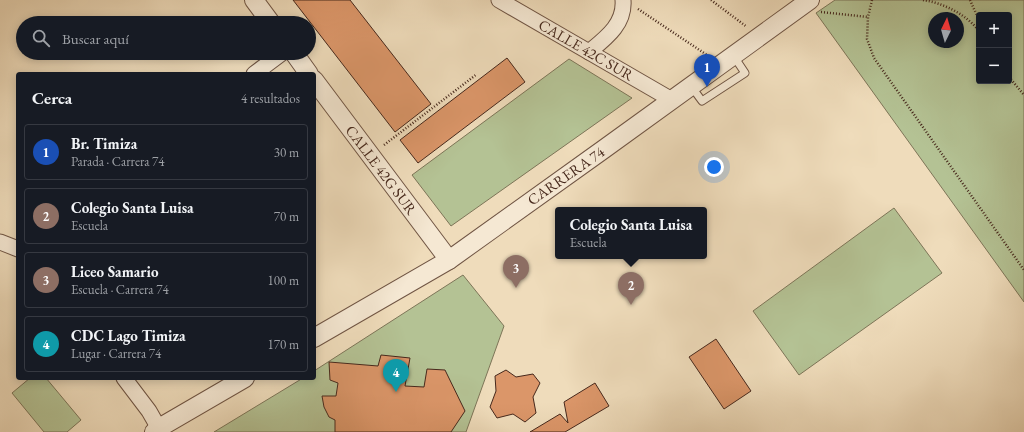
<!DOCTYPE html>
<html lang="es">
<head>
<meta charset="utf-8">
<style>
  :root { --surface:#171b24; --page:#20242c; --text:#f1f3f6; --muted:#9ea1a6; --line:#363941; --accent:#c59692 }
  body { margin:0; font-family:"EB Garamond",serif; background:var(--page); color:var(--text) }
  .controls { position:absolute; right:12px; top:12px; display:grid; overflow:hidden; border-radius:4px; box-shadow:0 2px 10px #0003 }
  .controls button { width:36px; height:36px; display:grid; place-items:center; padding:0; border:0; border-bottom:1px solid var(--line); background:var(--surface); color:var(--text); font:20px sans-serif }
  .compass { position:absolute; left:928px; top:12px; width:36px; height:36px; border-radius:50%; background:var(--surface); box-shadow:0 2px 10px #0003; rotate:5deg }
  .you { position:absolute; left:714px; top:167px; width:14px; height:14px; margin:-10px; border:3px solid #fff; border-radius:50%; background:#1a73e8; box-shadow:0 0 0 6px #1a73e833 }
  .badge { display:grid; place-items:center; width:26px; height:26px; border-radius:50%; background:var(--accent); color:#fff; font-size:13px; font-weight:700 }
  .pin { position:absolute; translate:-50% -33px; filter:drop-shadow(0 1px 2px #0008) }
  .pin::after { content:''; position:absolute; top:21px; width:14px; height:12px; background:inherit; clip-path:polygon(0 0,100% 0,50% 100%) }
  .popup { position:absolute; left:555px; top:207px; width:152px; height:52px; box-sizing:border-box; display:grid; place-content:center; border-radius:4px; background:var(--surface); filter:drop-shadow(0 1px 3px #0005); font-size:13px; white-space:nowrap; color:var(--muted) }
  .popup b { font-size:15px; color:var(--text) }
  .popup::after { content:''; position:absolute; left:50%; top:100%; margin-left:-8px; border:8px solid transparent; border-top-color:var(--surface) }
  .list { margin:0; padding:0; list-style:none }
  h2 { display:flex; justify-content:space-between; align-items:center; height:52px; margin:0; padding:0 16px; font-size:17px }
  h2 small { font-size:13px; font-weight:400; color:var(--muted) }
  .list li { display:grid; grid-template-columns:26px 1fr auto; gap:12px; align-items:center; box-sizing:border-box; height:56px; margin:0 8px 8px; padding:0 8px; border:1px solid var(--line); border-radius:4px }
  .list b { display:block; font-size:15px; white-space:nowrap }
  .list p { margin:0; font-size:13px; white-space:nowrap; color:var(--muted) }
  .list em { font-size:13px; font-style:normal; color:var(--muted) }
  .icon { flex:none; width:22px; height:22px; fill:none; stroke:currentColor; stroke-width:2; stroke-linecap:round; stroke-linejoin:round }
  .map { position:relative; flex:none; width:1024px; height:432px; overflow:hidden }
  .search { position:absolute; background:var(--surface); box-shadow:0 2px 10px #0003; left:16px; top:16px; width:300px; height:44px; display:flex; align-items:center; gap:10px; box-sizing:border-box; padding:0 14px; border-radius:22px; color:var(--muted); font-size:15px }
  .panel { position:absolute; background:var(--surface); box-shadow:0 2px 10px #0003; left:16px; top:72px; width:300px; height:308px; border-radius:4px }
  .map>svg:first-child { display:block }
  .green { fill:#b4c294; stroke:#7d7558; fill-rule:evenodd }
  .building { fill:#db9669; stroke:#46281c }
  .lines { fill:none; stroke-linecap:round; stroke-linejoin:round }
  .service-casing { stroke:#705544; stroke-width:9 }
  .minor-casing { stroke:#705544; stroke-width:17 }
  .tertiary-casing { stroke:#705544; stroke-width:20 }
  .path { stroke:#46281c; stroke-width:2.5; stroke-dasharray:1 2; stroke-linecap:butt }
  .service { stroke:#f5e8d3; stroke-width:7 }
  .minor { stroke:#f5e8d3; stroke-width:15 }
  .tertiary { stroke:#f5e8d3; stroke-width:18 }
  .labels { text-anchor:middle; stroke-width:4; stroke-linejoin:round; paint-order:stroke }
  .street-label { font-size:15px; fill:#46281c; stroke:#f5e8d3 }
</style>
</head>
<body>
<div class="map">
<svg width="1024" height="432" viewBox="0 0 1024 432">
  <rect width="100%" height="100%" fill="#efdcbb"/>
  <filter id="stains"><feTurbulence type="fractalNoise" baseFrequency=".005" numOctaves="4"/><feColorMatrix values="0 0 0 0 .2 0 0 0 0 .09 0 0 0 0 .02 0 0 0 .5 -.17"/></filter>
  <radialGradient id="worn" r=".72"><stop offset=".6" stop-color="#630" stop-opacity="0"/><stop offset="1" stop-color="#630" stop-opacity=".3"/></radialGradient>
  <g class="green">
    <path d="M835 0H1024V302L816 13ZM979 15H1009V81H979ZM934 18H958V42H934Z"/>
    <path d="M569 59 632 98 451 226 412 175Z"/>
    <path d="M894 208 942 273 799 375 753 311Z"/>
    <path d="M463 275 504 326 466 432H214L303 378H314V371Z"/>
    <path d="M30 378H46L81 420 67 432H44L12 393Z"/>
  </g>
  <g class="building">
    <path d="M293 0H350L431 104 395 132Z"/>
    <path d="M507 58 525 82 418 163 400 140Z"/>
    <path d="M716 339 751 391 724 409 689 357Z"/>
    <path d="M381 355 410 358 405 386 424 387 427 369 445 370 465 411 451 432H335V420L329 417 324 407 322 396H336L338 383 330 380 329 362 378 366Z"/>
    <path d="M506 370 516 377 533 374 540 383 533 397 536 413 525 422 513 414 497 418 490 407 496 391 495 376Z"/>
    <path d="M595 383 609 406 565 432H530L560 414 568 423 564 402Z"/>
  </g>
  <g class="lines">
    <defs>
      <path id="service" d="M691 86 702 101 745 73 733 55"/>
      <g id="minor">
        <path d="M499 0 672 100"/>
        <path d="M589 52C606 38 625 24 623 0"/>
        <path d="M254 74 282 53"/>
        <path d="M0 242 18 249"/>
        <path d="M124 378 149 411 161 432"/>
      </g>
      <g id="tertiary">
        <path d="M254 0 271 23"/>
        <path d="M294 53 309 74"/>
        <path d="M314 80 449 260"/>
        <path d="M314 338 449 260 604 149 810 0"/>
        <path d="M154 432 159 428 245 378"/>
      </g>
    </defs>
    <use href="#service" class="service-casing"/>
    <use href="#minor" class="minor-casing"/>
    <use href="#tertiary" class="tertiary-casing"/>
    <g class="path">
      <path d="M711 0 747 27"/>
      <path d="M872 0 868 17 867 39 874 58 1024 270"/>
      <path d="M923 0C943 3 966 14 979 31"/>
      <path d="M970 0 979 20"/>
      <path d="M638 9 707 55"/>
      <path d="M821 12 868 17"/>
      <path d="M1009 77 1024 95"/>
      <path d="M384 145 477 74"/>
    </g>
    <use href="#service" class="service"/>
    <use href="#minor" class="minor"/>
    <use href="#tertiary" class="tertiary"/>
  </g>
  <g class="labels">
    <g class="street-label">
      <text transform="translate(586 50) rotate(30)" y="5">CALLE 42C SUR</text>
      <text transform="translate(381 170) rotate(53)" y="5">CALLE 42G SUR</text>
      <text transform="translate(566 176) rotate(-35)" y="5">CARRERA 74</text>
    </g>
  </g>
  <rect width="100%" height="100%" filter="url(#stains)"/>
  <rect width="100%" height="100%" fill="url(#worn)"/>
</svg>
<div class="controls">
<button>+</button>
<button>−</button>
</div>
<svg class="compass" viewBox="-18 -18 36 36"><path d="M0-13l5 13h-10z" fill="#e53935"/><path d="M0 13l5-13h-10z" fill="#9ea1a6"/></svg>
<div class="you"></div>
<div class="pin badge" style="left:707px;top:87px;background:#1a4fb4">1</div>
<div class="pin badge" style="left:631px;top:305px;background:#8d6e63">2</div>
<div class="popup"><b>Colegio Santa Luisa</b>Escuela</div>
<div class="pin badge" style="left:516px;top:288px;background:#8d6e63">3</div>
<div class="pin badge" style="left:396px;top:392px;background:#0f9aa8">4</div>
<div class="search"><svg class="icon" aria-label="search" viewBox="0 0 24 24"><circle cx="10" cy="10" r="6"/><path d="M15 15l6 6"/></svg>Buscar aquí</div>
<section class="panel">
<h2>Cerca<small>4 resultados</small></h2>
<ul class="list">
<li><span class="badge" style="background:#1a4fb4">1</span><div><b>Br. Timiza</b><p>Parada · Carrera 74</p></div><em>30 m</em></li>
<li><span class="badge" style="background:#8d6e63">2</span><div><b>Colegio Santa Luisa</b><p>Escuela</p></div><em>70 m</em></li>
<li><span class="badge" style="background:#8d6e63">3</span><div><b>Liceo Samario</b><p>Escuela · Carrera 74</p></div><em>100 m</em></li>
<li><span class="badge" style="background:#0f9aa8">4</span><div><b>CDC Lago Timiza</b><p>Lugar · Carrera 74</p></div><em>170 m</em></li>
</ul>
</section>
</div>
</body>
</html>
